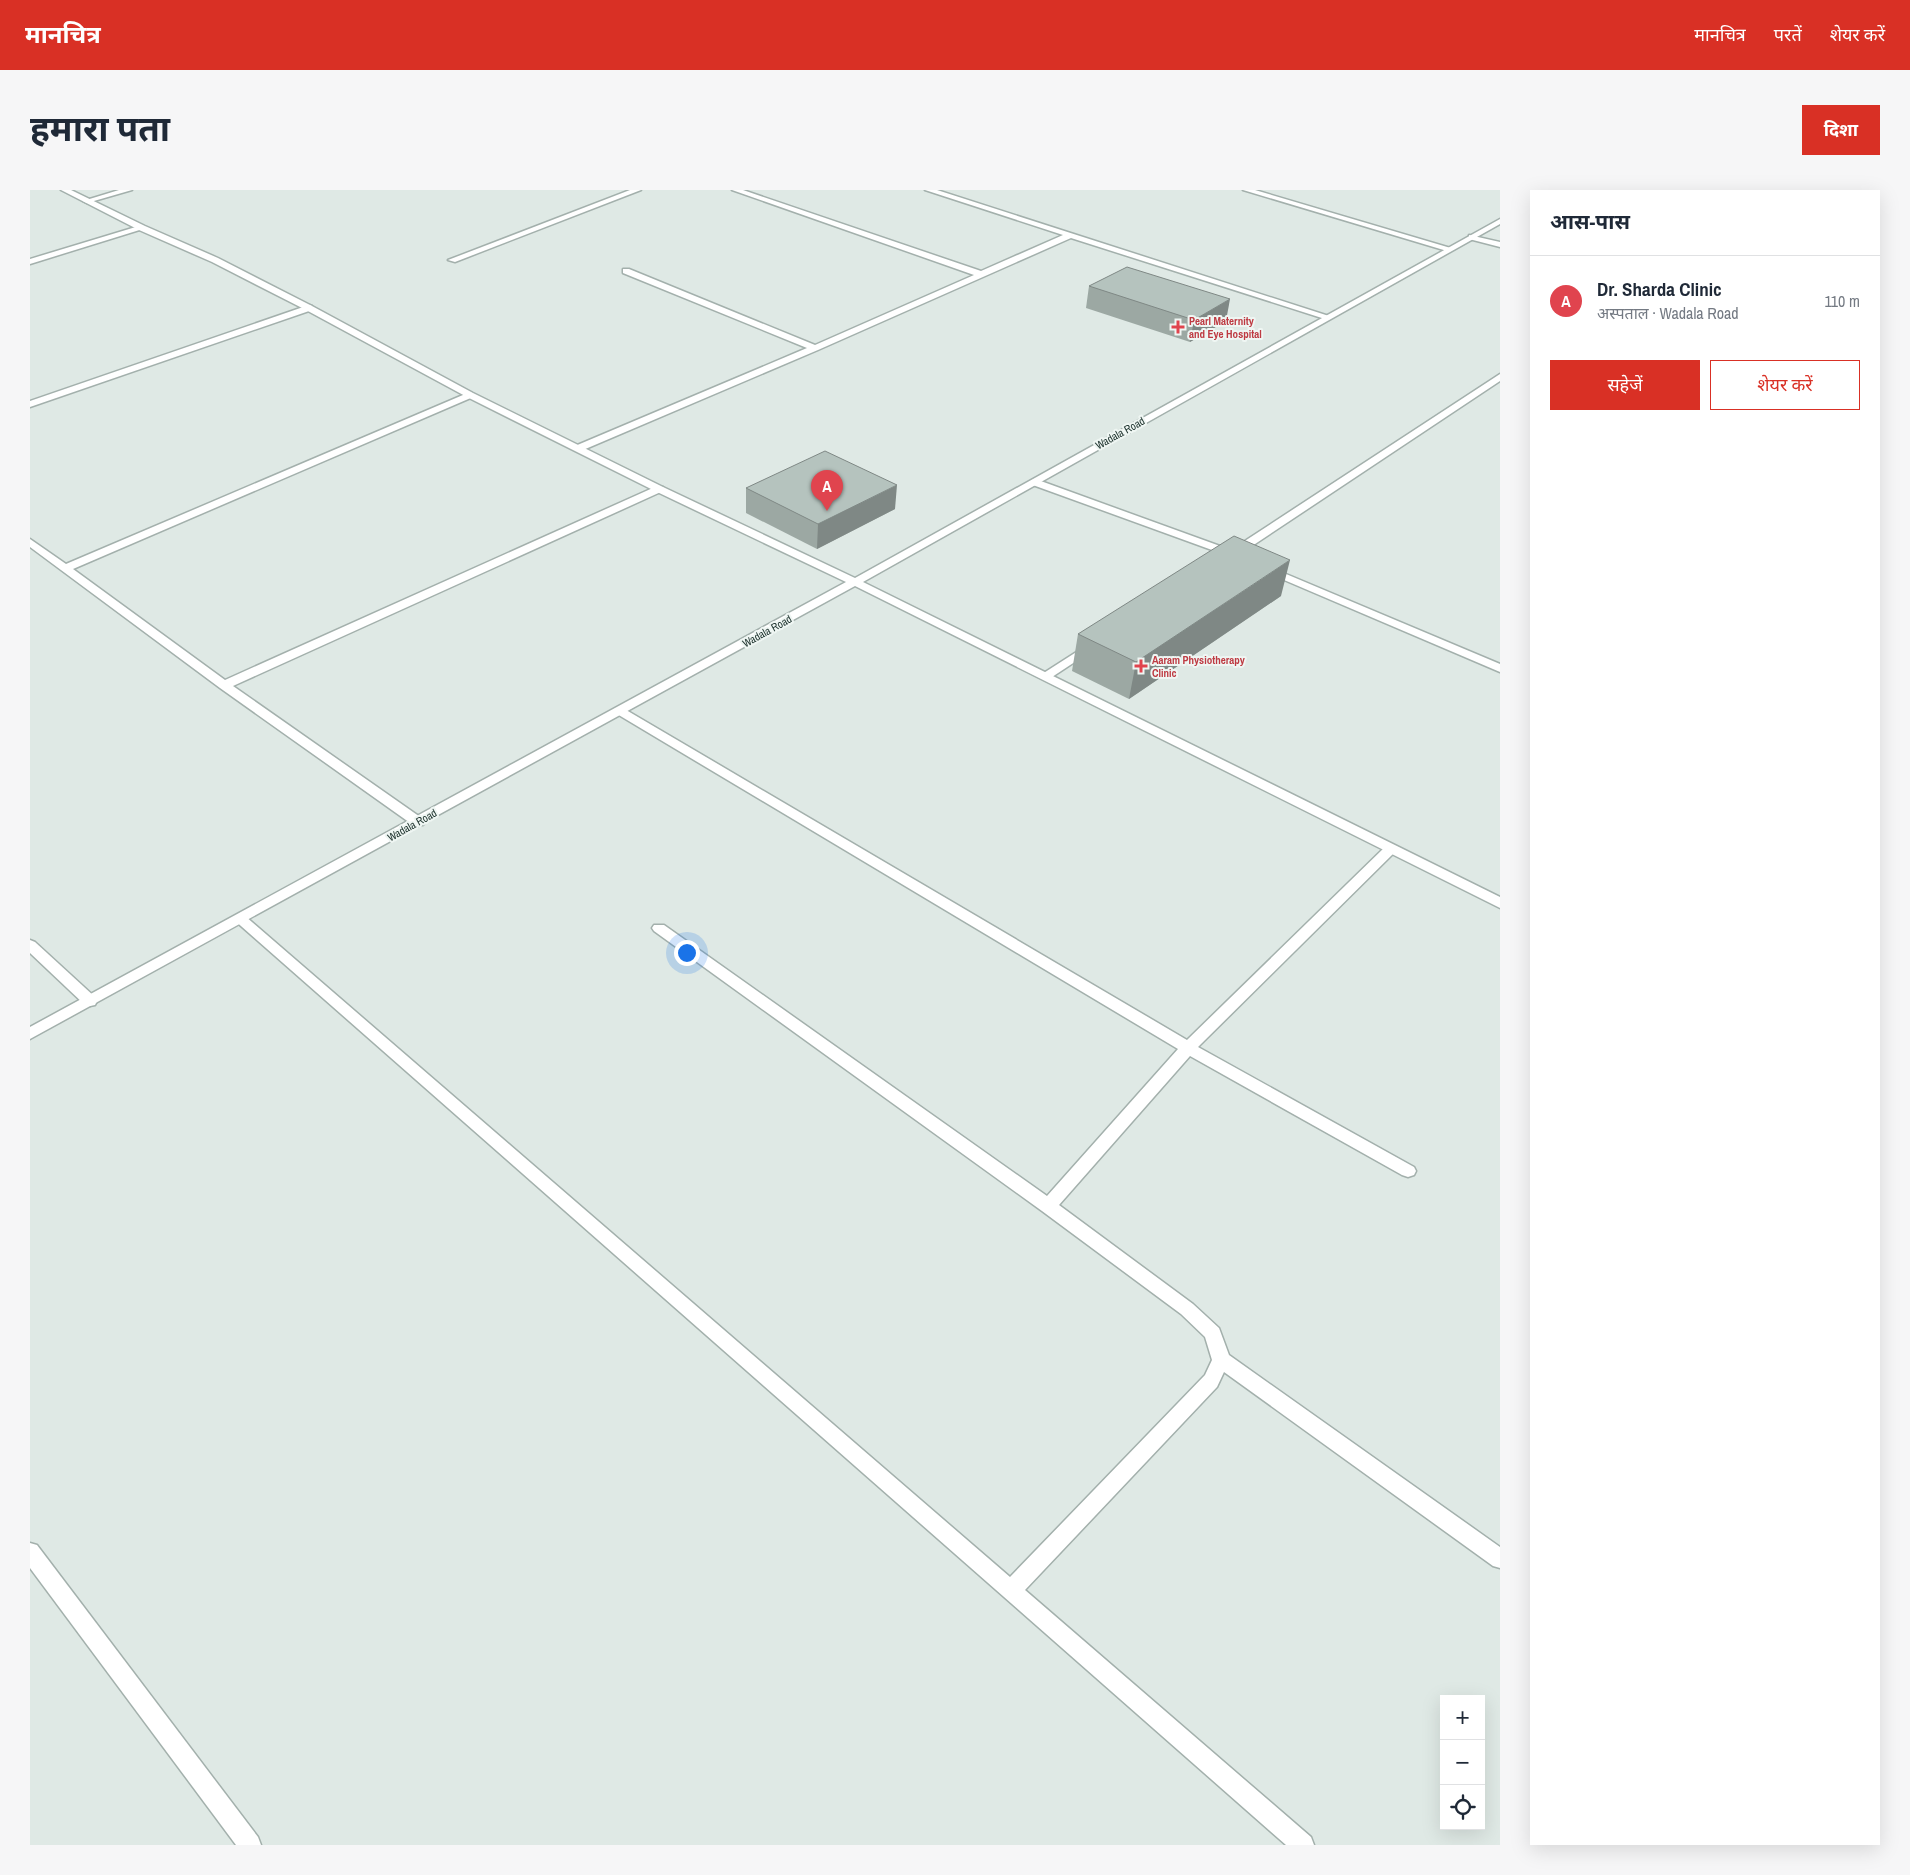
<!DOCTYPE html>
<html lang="hi">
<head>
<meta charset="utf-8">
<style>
  :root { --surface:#fff; --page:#f6f6f7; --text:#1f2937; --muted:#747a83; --line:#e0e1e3; --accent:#d93025 }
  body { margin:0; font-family:"Archivo Narrow","Noto Sans Devanagari",sans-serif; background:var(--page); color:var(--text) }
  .controls { position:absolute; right:15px; bottom:15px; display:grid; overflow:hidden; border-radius:0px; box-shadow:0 5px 20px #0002 }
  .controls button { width:45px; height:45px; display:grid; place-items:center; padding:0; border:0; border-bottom:1px solid var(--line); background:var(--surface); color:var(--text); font:25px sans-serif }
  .you { position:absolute; left:656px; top:762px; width:18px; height:18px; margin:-12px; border:4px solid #fff; border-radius:50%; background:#1a73e8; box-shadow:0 0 0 8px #1a73e833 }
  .badge { display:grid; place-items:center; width:32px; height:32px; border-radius:50%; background:var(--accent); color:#fff; font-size:16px; font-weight:700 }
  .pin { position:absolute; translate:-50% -41px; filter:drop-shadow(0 1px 2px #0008) }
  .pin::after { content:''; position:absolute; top:26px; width:18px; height:15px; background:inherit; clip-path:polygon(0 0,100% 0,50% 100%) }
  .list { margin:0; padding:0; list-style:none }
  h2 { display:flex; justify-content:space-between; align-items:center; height:65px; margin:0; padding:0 20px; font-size:21px }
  h2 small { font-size:16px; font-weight:400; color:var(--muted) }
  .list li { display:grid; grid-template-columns:32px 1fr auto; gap:15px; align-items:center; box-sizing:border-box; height:90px; padding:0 20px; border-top:1px solid var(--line) }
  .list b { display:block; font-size:19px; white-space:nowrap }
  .list p { margin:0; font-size:16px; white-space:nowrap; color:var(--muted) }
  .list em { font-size:16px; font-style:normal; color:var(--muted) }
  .actions { display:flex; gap:10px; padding:15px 20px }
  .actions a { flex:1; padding:11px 0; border:1px solid var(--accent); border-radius:0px; text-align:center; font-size:18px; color:var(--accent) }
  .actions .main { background:var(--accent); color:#fff }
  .icon { flex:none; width:28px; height:28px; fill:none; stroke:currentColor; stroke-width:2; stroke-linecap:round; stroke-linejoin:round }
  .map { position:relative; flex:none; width:1470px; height:1655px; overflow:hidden; border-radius:0px }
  header { display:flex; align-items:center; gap:30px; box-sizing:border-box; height:70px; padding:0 25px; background:var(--accent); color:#fff }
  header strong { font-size:24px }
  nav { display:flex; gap:28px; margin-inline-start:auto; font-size:18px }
  .intro { display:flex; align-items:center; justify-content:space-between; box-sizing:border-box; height:120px; padding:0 30px }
  h1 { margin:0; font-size:35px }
  .button { padding:12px 22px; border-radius:0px; background:var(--accent); color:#fff; font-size:18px; font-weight:700 }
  main { display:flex; gap:30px; padding:0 30px }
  aside { flex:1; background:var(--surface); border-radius:0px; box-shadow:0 5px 20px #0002 }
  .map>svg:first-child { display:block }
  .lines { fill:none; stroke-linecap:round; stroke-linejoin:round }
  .service-casing { stroke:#a3b0ac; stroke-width:3 }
  .minor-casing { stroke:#a3b0ac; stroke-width:3 }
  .tertiary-casing { stroke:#a3b0ac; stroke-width:3 }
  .service { fill:#fff; fill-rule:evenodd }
  .minor { fill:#fff; fill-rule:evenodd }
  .tertiary { fill:#fff; fill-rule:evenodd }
  .wall { fill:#9ca8a3 }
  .shaded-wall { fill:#7f8885 }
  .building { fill:#b5c3be; stroke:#7f8885 }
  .health-dot { fill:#e0444e; stroke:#eff6f3; stroke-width:2 }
  .labels { text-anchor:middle; stroke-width:4; stroke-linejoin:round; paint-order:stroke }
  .far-health-label { font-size:11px; font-weight:bold; fill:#be3a42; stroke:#eff6f3; text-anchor:start }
  .far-street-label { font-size:11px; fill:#223732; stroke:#eff6f3 }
</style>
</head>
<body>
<header>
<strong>मानचित्र</strong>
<nav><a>मानचित्र</a><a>परतें</a><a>शेयर करें</a></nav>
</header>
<div class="intro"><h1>हमारा पता</h1><a class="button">दिशा</a></div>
<main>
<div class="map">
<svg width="1470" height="1655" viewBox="0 0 1470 1655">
  <rect width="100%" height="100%" fill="#dfe9e5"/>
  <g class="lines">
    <defs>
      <path id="service" d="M89 0H102L57 13 53 11Z"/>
      <g id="minor">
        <path d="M600 0H611L425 72 418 70Z"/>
        <path d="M702 0H713L951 81 1033 45 895 0H907L1302 127 1295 129 1041 48 788 160 553 260H545V256L777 158 593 83V79H599L785 155 944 85Z"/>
        <path d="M1213 0H1225L1424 59 1417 61Z"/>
        <path d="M109 36 116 38 0 74V69Z"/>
        <path d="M1439 45 1470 52V57L1439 49Z"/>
        <path d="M279 115 282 116V120L0 217V211Z"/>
        <path d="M1470 184V191L1204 368 1000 294 999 292 1004 289 1008 290 1201 360Z"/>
        <path d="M440 202 445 205 443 207 43 379 195 490 625 297H633L634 299 633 301 203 496 393 629 395 632 393 635H383L190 498 0 357V349L36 374Z"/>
        <path d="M1237 376 1470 474V482L1233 381 1232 379Z"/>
        <path d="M1062 452 1066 454 1068 456 1066 458 1019 489 1015 490 1009 486Z"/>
        <path d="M591 517 1157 850 1356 656 1361 655 1368 659 1168 857 1384 977 1386 981 1384 985 1378 987 1372 985 1160 866 1029 1015 1163 1114 1189 1138 1199 1165 1470 1357V1378L1463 1376 1194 1182 1187 1197 995 1400 1281 1647 1284 1655H1256L203 729 205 726H215L980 1387 1175 1185 1182 1170 1175 1147 1151 1124 1012 1021 624 741 622 738 624 735H634L1017 1006 1148 859 587 524 585 521 587 518Z"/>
        <path d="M0 750 5 752 65 807 67 811 65 815 60 816 55 815 0 763Z"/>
        <path d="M0 1353 7 1355 228 1647 231 1655H206L0 1378Z"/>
      </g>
      <path id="tertiary" d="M31 0H41L115 36 188 68 282 116 443 203 633 297 825 388 1470 29V34L833 392 1470 707V718L825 396 0 849V837L816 392 625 301 437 207 276 120 182 72 109 40Z"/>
    </defs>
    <use href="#service" class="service-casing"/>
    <use href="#minor" class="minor-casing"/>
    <use href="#tertiary" class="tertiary-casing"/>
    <use href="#service" class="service"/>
    <use href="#minor" class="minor"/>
    <use href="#tertiary" class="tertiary"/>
  </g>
  <g class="wall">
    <path d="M1059 96 1196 131 1160 152 1056 118Z"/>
    <path d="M716 298 865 319 787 359 716 323Z"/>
    <path d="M1251 406 1099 509 1042 481 1048 444Z"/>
  </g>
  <g class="shaded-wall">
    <path d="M1200 109 1196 131 1160 152 1164 130Z"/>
    <path d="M867 295 865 319 787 359 788 334Z"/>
    <path d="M1260 370 1251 406 1099 509 1106 472Z"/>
  </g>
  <g class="building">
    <path d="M1097 77 1200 109 1164 130 1059 96Z"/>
    <path d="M795 261 867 295 788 334 716 298Z"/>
    <path d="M1204 346 1260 370 1106 472 1048 444Z"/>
  </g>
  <g class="health-dot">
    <path d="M1145.5 129.5h5v5h5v5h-5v5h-5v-5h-5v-5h5z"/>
    <path d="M1108.5 468.5h5v5h5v5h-5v5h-5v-5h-5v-5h5z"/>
  </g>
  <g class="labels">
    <g class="far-health-label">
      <text x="1159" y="135">Pearl Maternity<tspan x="1159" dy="13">and Eye Hospital</tspan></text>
      <text x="1122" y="474">Aaram Physiotherapy<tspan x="1122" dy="13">Clinic</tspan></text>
    </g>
    <g class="far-street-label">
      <text transform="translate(1090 243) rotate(-29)" y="4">Wadala Road</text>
      <text transform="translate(737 441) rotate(-29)" y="4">Wadala Road</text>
      <text transform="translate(382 635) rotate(-29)" y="4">Wadala Road</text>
    </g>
  </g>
</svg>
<div class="controls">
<button>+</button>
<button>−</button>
<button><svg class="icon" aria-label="locate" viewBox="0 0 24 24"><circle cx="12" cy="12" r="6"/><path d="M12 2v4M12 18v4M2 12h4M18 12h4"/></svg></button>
</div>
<div class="you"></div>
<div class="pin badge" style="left:797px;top:321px;background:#e0444e">A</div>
</div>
<aside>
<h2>आस-पास<small></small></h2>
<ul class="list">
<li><span class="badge" style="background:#e0444e">A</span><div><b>Dr. Sharda Clinic</b><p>अस्पताल · Wadala Road</p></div><em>110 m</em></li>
</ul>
<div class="actions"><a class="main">सहेजें</a><a>शेयर करें</a></div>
</aside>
</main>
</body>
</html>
